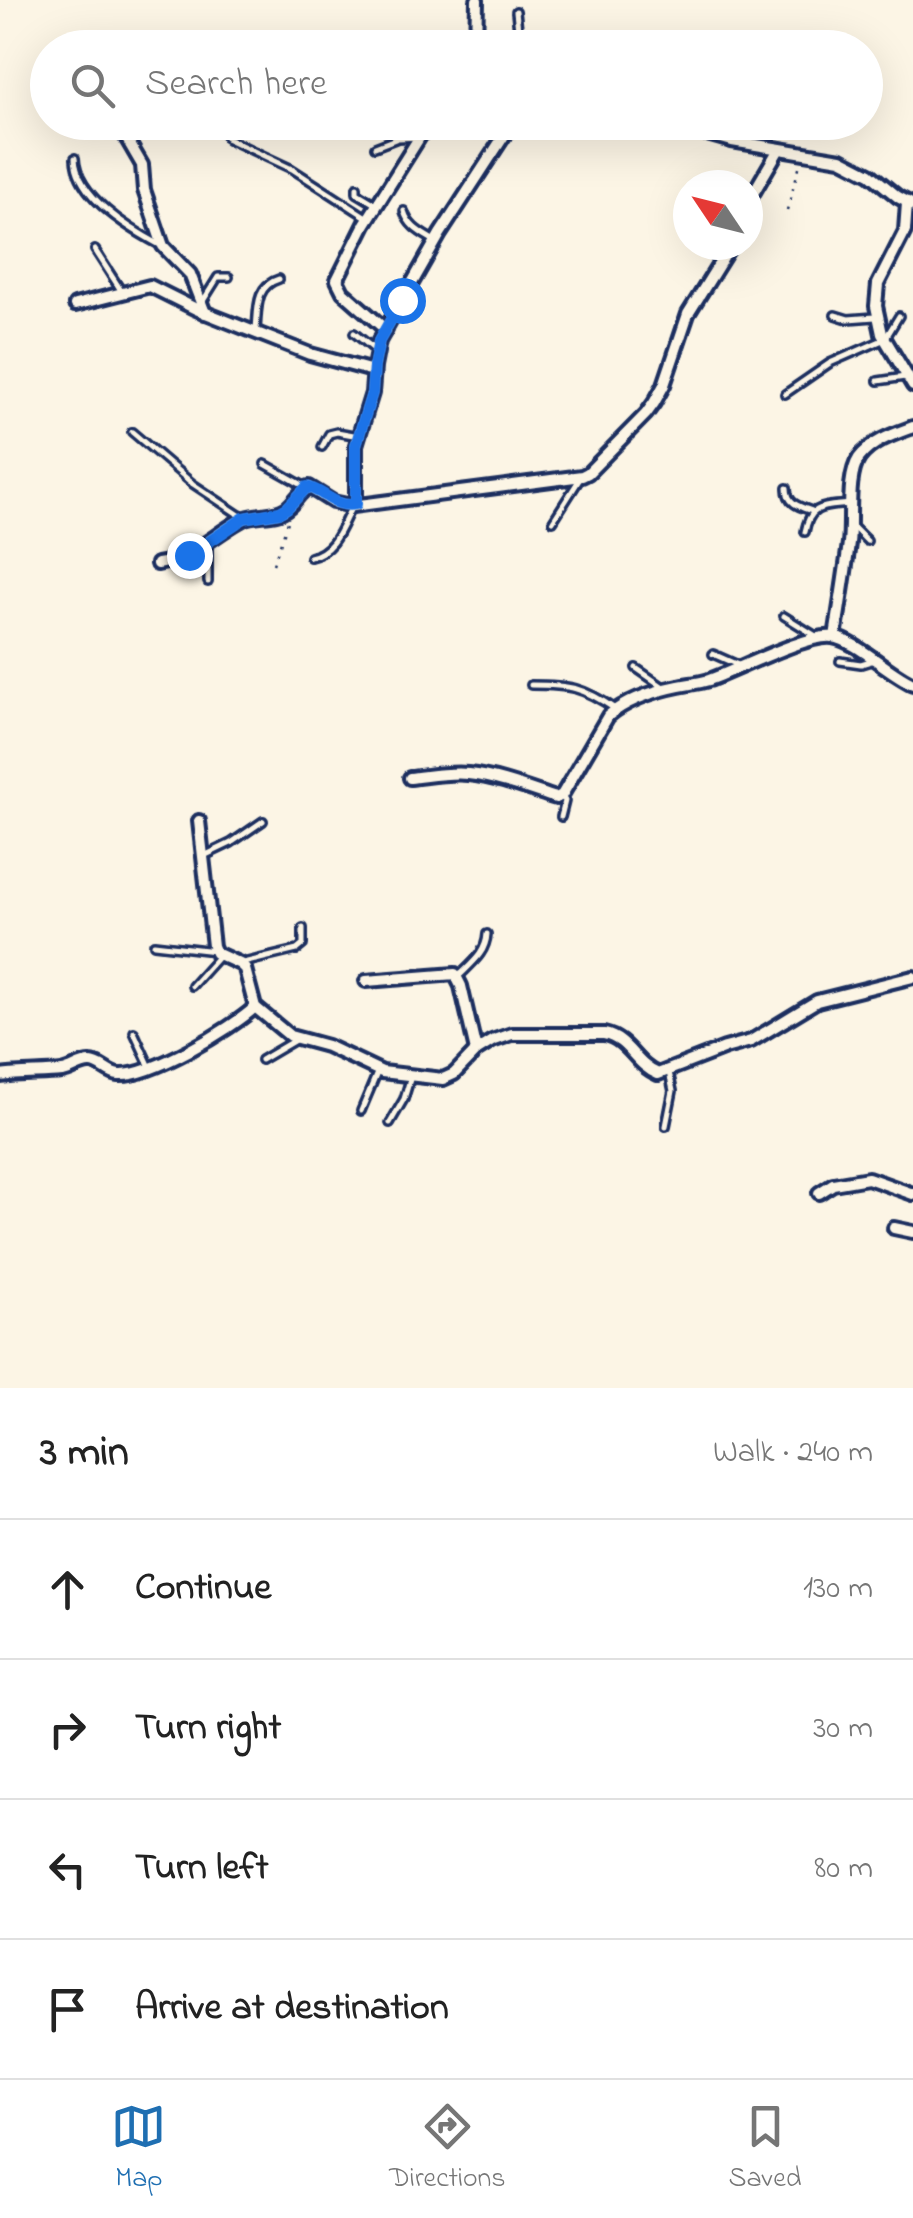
<!DOCTYPE html>
<html lang="en">
<head>
<meta charset="utf-8">
<style>
  :root { --surface:#fff; --page:#f2f2f2; --text:#222; --muted:#767676; --line:#e0e0e0; --accent:#1f6fb2 }
  body { margin:0; font-family:"Indie Flower",sans-serif; background:var(--page); color:var(--text) }
  .compass { position:absolute; left:673px; top:170px; width:90px; height:90px; border-radius:50%; background:var(--surface); box-shadow:0 10px 40px #0002; rotate:305deg }
  .stop { position:absolute; width:30px; height:30px; margin:-22px; border:8px solid #1a73e8; border-radius:50%; background:#fff }
  .stop.end { background:#1a73e8; border-color:#fff; box-shadow:0 2px 10px #0008 }
  .list { margin:0; padding:0; list-style:none }
  h2 { display:flex; justify-content:space-between; align-items:center; height:130px; margin:0; padding:0 40px; font-size:42px }
  h2 small { font-size:32px; font-weight:400; color:var(--muted) }
  .list li { display:grid; grid-template-columns:65px 1fr auto; gap:30px; align-items:center; box-sizing:border-box; height:140px; padding:0 40px; border-top:2px solid var(--line) }
  .list b { display:block; font-size:38px; white-space:nowrap }
  .list em { font-size:32px; font-style:normal; color:var(--muted) }
  .icon { flex:none; width:55px; height:55px; fill:none; stroke:currentColor; stroke-width:2; stroke-linecap:round; stroke-linejoin:round }
  .map { position:relative; flex:none; width:913px; height:1388px; overflow:hidden }
  .search { position:absolute; background:var(--surface); box-shadow:0 10px 40px #0002; left:30px; right:30px; top:30px; height:110px; display:flex; align-items:center; gap:25px; box-sizing:border-box; padding:0 35px; border-radius:55px; color:var(--muted); font-size:38px }
  .sheet { height:690px; background:var(--surface) }
  nav { display:flex; justify-content:space-around; align-items:center; box-sizing:border-box; height:140px; border-top:2px solid var(--line); background:var(--surface); font-size:28px; color:var(--muted) }
  nav a { display:grid; justify-items:center; gap:5px }
  nav .on { color:var(--accent) }
  .map>svg:first-child { display:block }
  .lines { fill:none; stroke-linecap:round; stroke-linejoin:round }
  .service-casing { stroke:#1b2f5e; stroke-width:12 }
  .minor-casing { stroke:#1b2f5e; stroke-width:18 }
  .path { stroke:#1b2f5e; stroke-width:2.5; stroke-dasharray:2.5 8; stroke-linecap:butt }
  .service { stroke:#fcf5e5; stroke-width:5 }
  .minor { stroke:#fcf5e5; stroke-width:10 }
  .route { stroke:#1a73e8; stroke-width:12 }
</style>
</head>
<body>
<div class="map">
<svg width="913" height="1388" viewBox="0 0 913 1388">
  <rect width="100%" height="100%" fill="#fcf5e5"/>
  <filter id="ink" filterUnits="userSpaceOnUse"><feTurbulence type="fractalNoise" baseFrequency=".01" numOctaves="2"/><feDisplacementMap in="SourceGraphic" scale="20" xChannelSelector="R" yChannelSelector="G"/><feConvolveMatrix kernelMatrix="1 2 1 2 8 2 1 2 1" color-interpolation-filters="sRGB"/></filter>
  <g filter="url(#ink)">
    <g class="lines">
      <defs>
        <g id="service">
          <path d="M516 11 520 48"/>
          <path d="M218 122 228 139 292 169 368 218"/>
          <path d="M494 122 504 131"/>
          <path d="M375 147 398 138 420 137"/>
          <path d="M75 158C76 196 130 229 160 245"/>
          <path d="M357 187V193L377 205"/>
          <path d="M404 211C409 228 422 233 436 242"/>
          <path d="M95 250 122 292"/>
          <path d="M203 301 218 277H229"/>
          <path d="M835 315 848 319 875 317"/>
          <path d="M256 330C258 309 255 286 279 279"/>
          <path d="M354 333 375 350"/>
          <path d="M878 381 905 377"/>
          <path d="M785 394 830 363 885 339 899 316"/>
          <path d="M132 432 193 484 244 518"/>
          <path d="M322 447 329 434 337 432 359 436"/>
          <path d="M265 464 306 487"/>
          <path d="M787 488C787 504 800 507 812 511"/>
          <path d="M553 521 581 477"/>
          <path d="M852 526 867 541"/>
          <path d="M805 532C810 503 826 507 851 504"/>
          <path d="M310 557C335 552 341 527 352 506"/>
          <path d="M208 582V545"/>
          <path d="M784 616 816 636"/>
          <path d="M713 654 738 665"/>
          <path d="M840 661 861 664 874 660"/>
          <path d="M636 668 662 686"/>
          <path d="M531 685C570 685 583 687 615 709"/>
          <path d="M561 817 565 801 562 796"/>
          <path d="M206 855 231 843 263 821"/>
          <path d="M154 944 215 951"/>
          <path d="M243 963 297 950 303 945V928"/>
          <path d="M459 976C472 963 486 953 487 934"/>
          <path d="M192 986 219 956"/>
          <path d="M134 1032 150 1067"/>
          <path d="M261 1060 295 1040"/>
          <path d="M361 1111 377 1073"/>
          <path d="M390 1123 404 1099 411 1076"/>
          <path d="M666 1126 673 1091 669 1072"/>
        </g>
        <g id="minor">
          <path d="M476 48 477 0"/>
          <path d="M117 122 142 165 144 190 163 246 190 274 205 313"/>
          <path d="M665 122 732 141 841 159 870 174 898 197 913 205"/>
          <path d="M748 202 779 149"/>
          <path d="M907 203 905 231 878 284 876 306 882 334 913 386"/>
          <path d="M75 305 150 286 196 309 310 354 373 371"/>
          <path d="M386 330 343 292 337 280 365 224 429 122"/>
          <path d="M356 504V445L372 393 374 367 379 341 440 234 513 122"/>
          <path d="M157 564C192 559 212 536 241 520 254 512 275 518 287 508 296 501 299 492 309 487L333 502 352 506 582 476 588 473 646 414 654 403 664 385 688 314 731 245"/>
          <path d="M835 637C840 605 845 574 849 543 852 519 846 478 859 458 872 441 894 434 913 427"/>
          <path d="M410 778C429 776 449 772 468 774 498 777 528 789 556 798L562 795 608 716C627 700 654 691 679 686 689 684 699 683 709 680 737 670 809 633 833 637 857 641 888 673 913 684"/>
          <path d="M199 821 213 946 216 953 240 964 245 969 255 1007 290 1036 327 1046 382 1072 443 1079 454 1074 476 1051 492 1041 512 1034H604C629 1039 635 1065 658 1074L725 1048 751 1041 817 1001 913 977"/>
          <path d="M366 981 455 974 461 986 476 1051"/>
          <path d="M0 1076C20 1073 41 1074 62 1072 72 1071 81 1062 91 1063 101 1063 108 1074 119 1075 150 1077 232 1029 255 1007"/>
          <path d="M819 1193 833 1184 868 1178 913 1194"/>
          <path d="M894 1228 913 1232"/>
        </g>
      </defs>
      <use href="#service" class="service-casing"/>
      <use href="#minor" class="minor-casing"/>
      <g class="path">
        <path d="M787 210 800 164"/>
        <path d="M273 564 289 519"/>
      </g>
      <use href="#service" class="service"/>
      <use href="#minor" class="minor"/>
    </g>
  </g>
  <g class="lines" filter="url(#ink)">
    <path class="route" d="M189 555 244 518 280 512 287 508 307 487C325 491 335 509 356 504V445L372 393 374 366 379 341 402 300"/>
  </g>
</svg>
<svg class="compass" viewBox="-18 -18 36 36"><path d="M0-13l5 13h-10z" fill="#e53935"/><path d="M0 13l5-13h-10z" fill="#767676"/></svg>
<div class="stop" style="left:402px;top:300px"></div>
<div class="stop end" style="left:189px;top:555px"></div>
<div class="search"><svg class="icon" aria-label="search" viewBox="0 0 24 24"><circle cx="10" cy="10" r="6"/><path d="M15 15l6 6"/></svg>Search here</div>
</div>
<section class="sheet">
<h2>3 min<small>Walk · 240 m</small></h2>
<ul class="list">
<li><svg class="icon" aria-label="ahead" viewBox="0 0 24 24"><path d="M12 20V5M6 11l6-6 6 6"/></svg><div><b>Continue</b></div><em>130 m</em></li>
<li><svg class="icon" aria-label="right" viewBox="0 0 24 24"><path d="M7 20v-9h11M14 6l5 5-5 5"/></svg><div><b>Turn right</b></div><em>30 m</em></li>
<li><svg class="icon" aria-label="left" viewBox="0 0 24 24"><path d="M17 20v-9H6M10 6l-5 5 5 5"/></svg><div><b>Turn left</b></div><em>80 m</em></li>
<li><svg class="icon" aria-label="arrive" viewBox="0 0 24 24"><path d="M6 21V4h12l-3 4 3 4H6"/></svg><div><b>Arrive at destination</b></div></li>
</ul>
</section>
<nav>
<a class="on"><svg class="icon" aria-label="map" viewBox="0 0 24 24"><path d="M3 6l6-2 6 2 6-2v14l-6 2-6-2-6 2zM9 4v14M15 6v14"/></svg>Map</a>
<a><svg class="icon" aria-label="directions" viewBox="0 0 24 24"><path d="M12 3l9 9-9 9-9-9zM9 14v-3h6M13 9l2 2-2 2"/></svg>Directions</a>
<a><svg class="icon" aria-label="saved" viewBox="0 0 24 24"><path d="M7 4h10v16l-5-4-5 4z"/></svg>Saved</a>
</nav>
</body>
</html>
